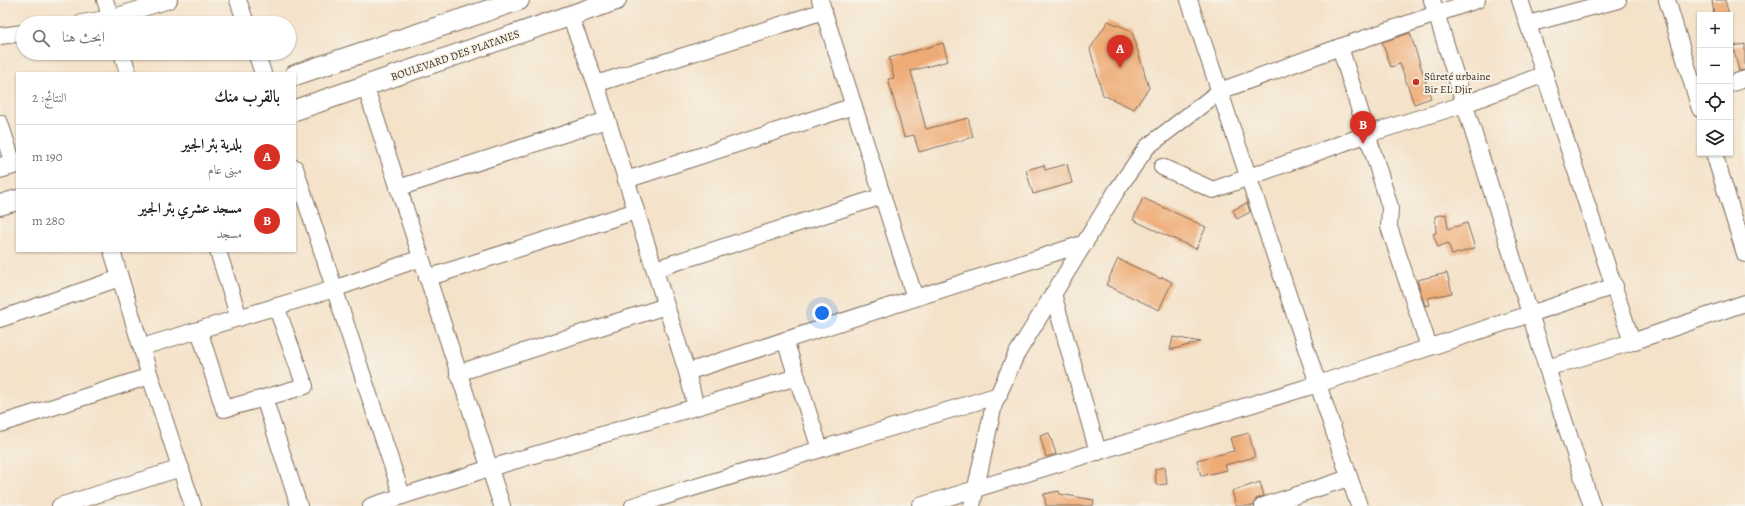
<!DOCTYPE html>
<html lang="ar">
<head>
<meta charset="utf-8">
<style>
  :root { --surface:#fff; --page:#f2f2f2; --text:#222; --muted:#767676; --line:#e0e0e0; --accent:#d93025 }
  body { margin:0; font-family:Alegreya,Amiri,serif; background:var(--page); color:var(--text); direction:rtl }
  .controls { position:absolute; right:12px; top:12px; display:grid; overflow:hidden; border-radius:0px; box-shadow:0 1px 3px #0004 }
  .controls button { width:36px; height:36px; display:grid; place-items:center; padding:0; border:0; border-bottom:1px solid var(--line); background:var(--surface); color:var(--text); font:20px sans-serif }
  .you { position:absolute; left:822px; top:313px; width:14px; height:14px; margin:-10px; border:3px solid #fff; border-radius:50%; background:#1a73e8; box-shadow:0 0 0 6px #1a73e833 }
  .badge { display:grid; place-items:center; width:26px; height:26px; border-radius:50%; background:var(--accent); color:#fff; font-size:13px; font-weight:700 }
  .pin { position:absolute; translate:-50% -33px; filter:drop-shadow(0 1px 2px #0008) }
  .pin::after { content:''; position:absolute; top:21px; width:14px; height:12px; background:inherit; clip-path:polygon(0 0,100% 0,50% 100%) }
  .list { margin:0; padding:0; list-style:none }
  h2 { display:flex; justify-content:space-between; align-items:center; height:52px; margin:0; padding:0 16px; font-size:17px }
  h2 small { font-size:13px; font-weight:400; color:var(--muted) }
  .list li { display:grid; grid-template-columns:26px 1fr auto; gap:12px; align-items:center; box-sizing:border-box; height:64px; padding:0 16px; border-top:1px solid var(--line) }
  .list b { display:block; font-size:15px; white-space:nowrap }
  .list p { margin:0; font-size:13px; white-space:nowrap; color:var(--muted) }
  .list em { font-size:13px; font-style:normal; color:var(--muted) }
  .icon { flex:none; width:22px; height:22px; fill:none; stroke:currentColor; stroke-width:2; stroke-linecap:round; stroke-linejoin:round }
  .map { position:relative; flex:none; width:1745px; height:506px; overflow:hidden; direction:ltr }
  .search { position:absolute; background:var(--surface); box-shadow:0 1px 3px #0004; left:16px; top:16px; width:280px; height:44px; display:flex; align-items:center; gap:10px; box-sizing:border-box; padding:0 14px; border-radius:22px; color:var(--muted); font-size:15px }
  .panel { position:absolute; background:var(--surface); box-shadow:0 1px 3px #0004; left:16px; top:72px; width:280px; height:180px; border-radius:0px; direction:rtl }
  .map>svg:first-child { display:block }
  .building { fill:#eeab75 }
  .lines { fill:none; stroke-linecap:round; stroke-linejoin:round }
  .minor-casing { stroke:#7c6a5a; stroke-width:18 }
  .major-casing { stroke:#7c6a5a; stroke-width:22 }
  .minor { stroke:#fff; stroke-width:16 }
  .major { stroke:#fff; stroke-width:20 }
  .poi-dot { fill:#c8321e; stroke:#f7f3e8; stroke-width:1.5 }
  .labels { text-anchor:middle; stroke-width:3.5; stroke-linejoin:round; paint-order:stroke }
  .street-label { font-size:11px; fill:#3b2a1e; stroke:#f7f3e8 }
  .poi-label { font-size:11px; fill:#3b2a1e; stroke:#f7f3e8; text-anchor:start }
</style>
</head>
<body>
<div class="map">
<svg width="1745" height="506" viewBox="0 0 1745 506">
  <rect width="100%" height="100%" fill="#f7f3e8"/>
  <filter id="ink" filterUnits="userSpaceOnUse"><feTurbulence type="fractalNoise" baseFrequency=".025" numOctaves="2"/><feDisplacementMap in="SourceGraphic" scale="8" xChannelSelector="R" yChannelSelector="G"/><feConvolveMatrix kernelMatrix="1 2 1 2 8 2 1 2 1" color-interpolation-filters="sRGB"/></filter>
  <filter id="wash" filterUnits="userSpaceOnUse"><feTurbulence type="fractalNoise" baseFrequency=".012" numOctaves="4" result="noise"/><feDisplacementMap in="SourceGraphic" scale="16" xChannelSelector="R" yChannelSelector="G"/><feGaussianBlur stdDeviation="0.9" result="paint"/><feColorMatrix in="noise" values="0 0 0 0 0 0 0 0 0 0 0 0 0 0 0 0 0 1.4 0 .05"/><feComposite in="paint" operator="in"/></filter>
  <g filter="url(#wash)">
    <rect width="100%" height="100%" fill="#f4e2c9"/>
    <g id="blocks">
      <g class="building">
        <path d="M1712 0H1725L1729 15H1714Z"/>
        <path d="M1108 21 1132 31 1149 88 1134 109 1103 95 1090 49Z"/>
        <path d="M1410 33 1431 98 1414 104 1400 64 1391 67 1382 42Z"/>
        <path d="M943 43 948 61 911 71 926 129 968 118 973 137 919 152 914 135 904 137 888 79 894 78 889 58Z"/>
        <path d="M1745 44V70L1739 71 1733 46Z"/>
        <path d="M1067 164 1072 183 1033 194 1026 170 1044 165 1045 170Z"/>
        <path d="M1143 198 1206 227 1196 249 1133 220Z"/>
        <path d="M1247 203 1250 212 1237 219 1233 210Z"/>
        <path d="M1446 214 1448 229 1467 223 1475 248 1452 255 1448 243 1438 247 1433 234 1436 233 1435 216Z"/>
        <path d="M1118 259 1161 279 1162 277 1172 282 1159 310 1106 285Z"/>
        <path d="M1447 273 1452 293 1428 298 1430 305 1425 306 1417 280Z"/>
        <path d="M1173 337 1201 342 1170 350Z"/>
        <path d="M1049 433 1056 454 1046 457 1040 436Z"/>
        <path d="M1249 433 1255 457 1225 465 1227 470 1201 476 1197 460 1234 451 1230 438Z"/>
        <path d="M1165 467 1167 484 1156 485 1155 469Z"/>
        <path d="M1260 482 1264 496 1256 499 1254 506H1236L1232 491Z"/>
        <path d="M1059 491 1060 494 1094 500 1093 506H1046L1044 494Z"/>
      </g>
    </g>
  </g>
  <g filter="url(#ink)">
    <use href="#blocks" fill-opacity="0" stroke="#7c6a5a" stroke-width="1"/>
    <g class="lines">
      <defs>
        <g id="minor">
          <path d="M105 0 112 23"/>
          <path d="M238 0 246 23"/>
          <path d="M820 0 915 298"/>
          <path d="M1189 0 1359 506"/>
          <path d="M1432 0 1547 368 1592 506"/>
          <path d="M1520 0 1632 342"/>
          <path d="M1667 0 1700 109"/>
          <path d="M570 16 596 84 687 372 696 407"/>
          <path d="M82 23 111 18 169 0"/>
          <path d="M1528 24 1618 0"/>
          <path d="M0 36 23 33"/>
          <path d="M1340 47 1390 207 1389 227 1429 347"/>
          <path d="M122 53 128 73"/>
          <path d="M256 53 263 73"/>
          <path d="M596 84 824 11"/>
          <path d="M1730 84 1745 79"/>
          <path d="M365 85 502 506"/>
          <path d="M0 123 13 164"/>
          <path d="M1714 153 1745 254"/>
          <path d="M1162 167 1213 190 1368 134 1465 104 1545 74"/>
          <path d="M295 168 402 496"/>
          <path d="M626 180 854 106"/>
          <path d="M398 188 607 120"/>
          <path d="M112 251 150 376 193 506"/>
          <path d="M218 251 239 318"/>
          <path d="M655 269 883 196"/>
          <path d="M427 278 636 211"/>
          <path d="M1053 294 1098 452"/>
          <path d="M276 306 305 386 264 398 299 506"/>
          <path d="M0 319 120 278"/>
          <path d="M199 330 224 409 264 398"/>
          <path d="M785 340 820 449"/>
          <path d="M142 347 334 289 421 258"/>
          <path d="M1547 368 1632 342 1745 303"/>
          <path d="M687 372 1085 243"/>
          <path d="M458 373 666 306"/>
          <path d="M0 424 150 376"/>
          <path d="M60 506 181 468"/>
          <path d="M371 506 490 468 797 377"/>
          <path d="M633 506 999 395"/>
          <path d="M920 506 1318 384 1615 286"/>
          <path d="M972 506 994 404 1016 355 1117 190 1147 147 1220 91 1340 47 1477 0"/>
          <path d="M1263 506 1349 478"/>
        </g>
        <g id="major">
          <path d="M295 75 519 0"/>
          <path d="M295 110 616 0"/>
          <path d="M0 168 17 163"/>
          <path d="M0 205 17 200"/>
        </g>
      </defs>
      <use href="#minor" class="minor-casing"/>
      <use href="#major" class="major-casing"/>
      <use href="#minor" class="minor"/>
      <use href="#major" class="major"/>
    </g>
  </g>
  <circle class="poi-dot" cx="1416" cy="82" r="4"/>
  <g class="labels">
    <g class="street-label">
      <text transform="translate(455 55) rotate(-19)" y="4">BOULEVARD DES PLATANES</text>
    </g>
    <g class="poi-label">
      <text x="1424" y="80">Sûreté urbaine<tspan x="1424" dy="13">Bir EL Djir</tspan></text>
    </g>
  </g>
</svg>
<div class="controls">
<button>+</button>
<button>−</button>
<button><svg class="icon" aria-label="locate" viewBox="0 0 24 24"><circle cx="12" cy="12" r="6"/><path d="M12 2v4M12 18v4M2 12h4M18 12h4"/></svg></button>
<button><svg class="icon" aria-label="layers" viewBox="0 0 24 24"><path d="M12 4l9 5-9 5-9-5zM3 14l9 5 9-5"/></svg></button>
</div>
<div class="you"></div>
<div class="pin badge" style="left:1120px;top:68px">A</div>
<div class="pin badge" style="left:1363px;top:144px">B</div>
<div class="search"><svg class="icon" aria-label="search" viewBox="0 0 24 24"><circle cx="10" cy="10" r="6"/><path d="M15 15l6 6"/></svg>ابحث هنا</div>
<section class="panel">
<h2>بالقرب منك<small>النتائج: 2</small></h2>
<ul class="list">
<li><span class="badge">A</span><div><b>بلدية بئر الجير</b><p>مبنى عام</p></div><em>190 m</em></li>
<li><span class="badge">B</span><div><b>مسجد عشري بئر الجير</b><p>مسجد</p></div><em>280 m</em></li>
</ul>
</section>
</div>
</body>
</html>
